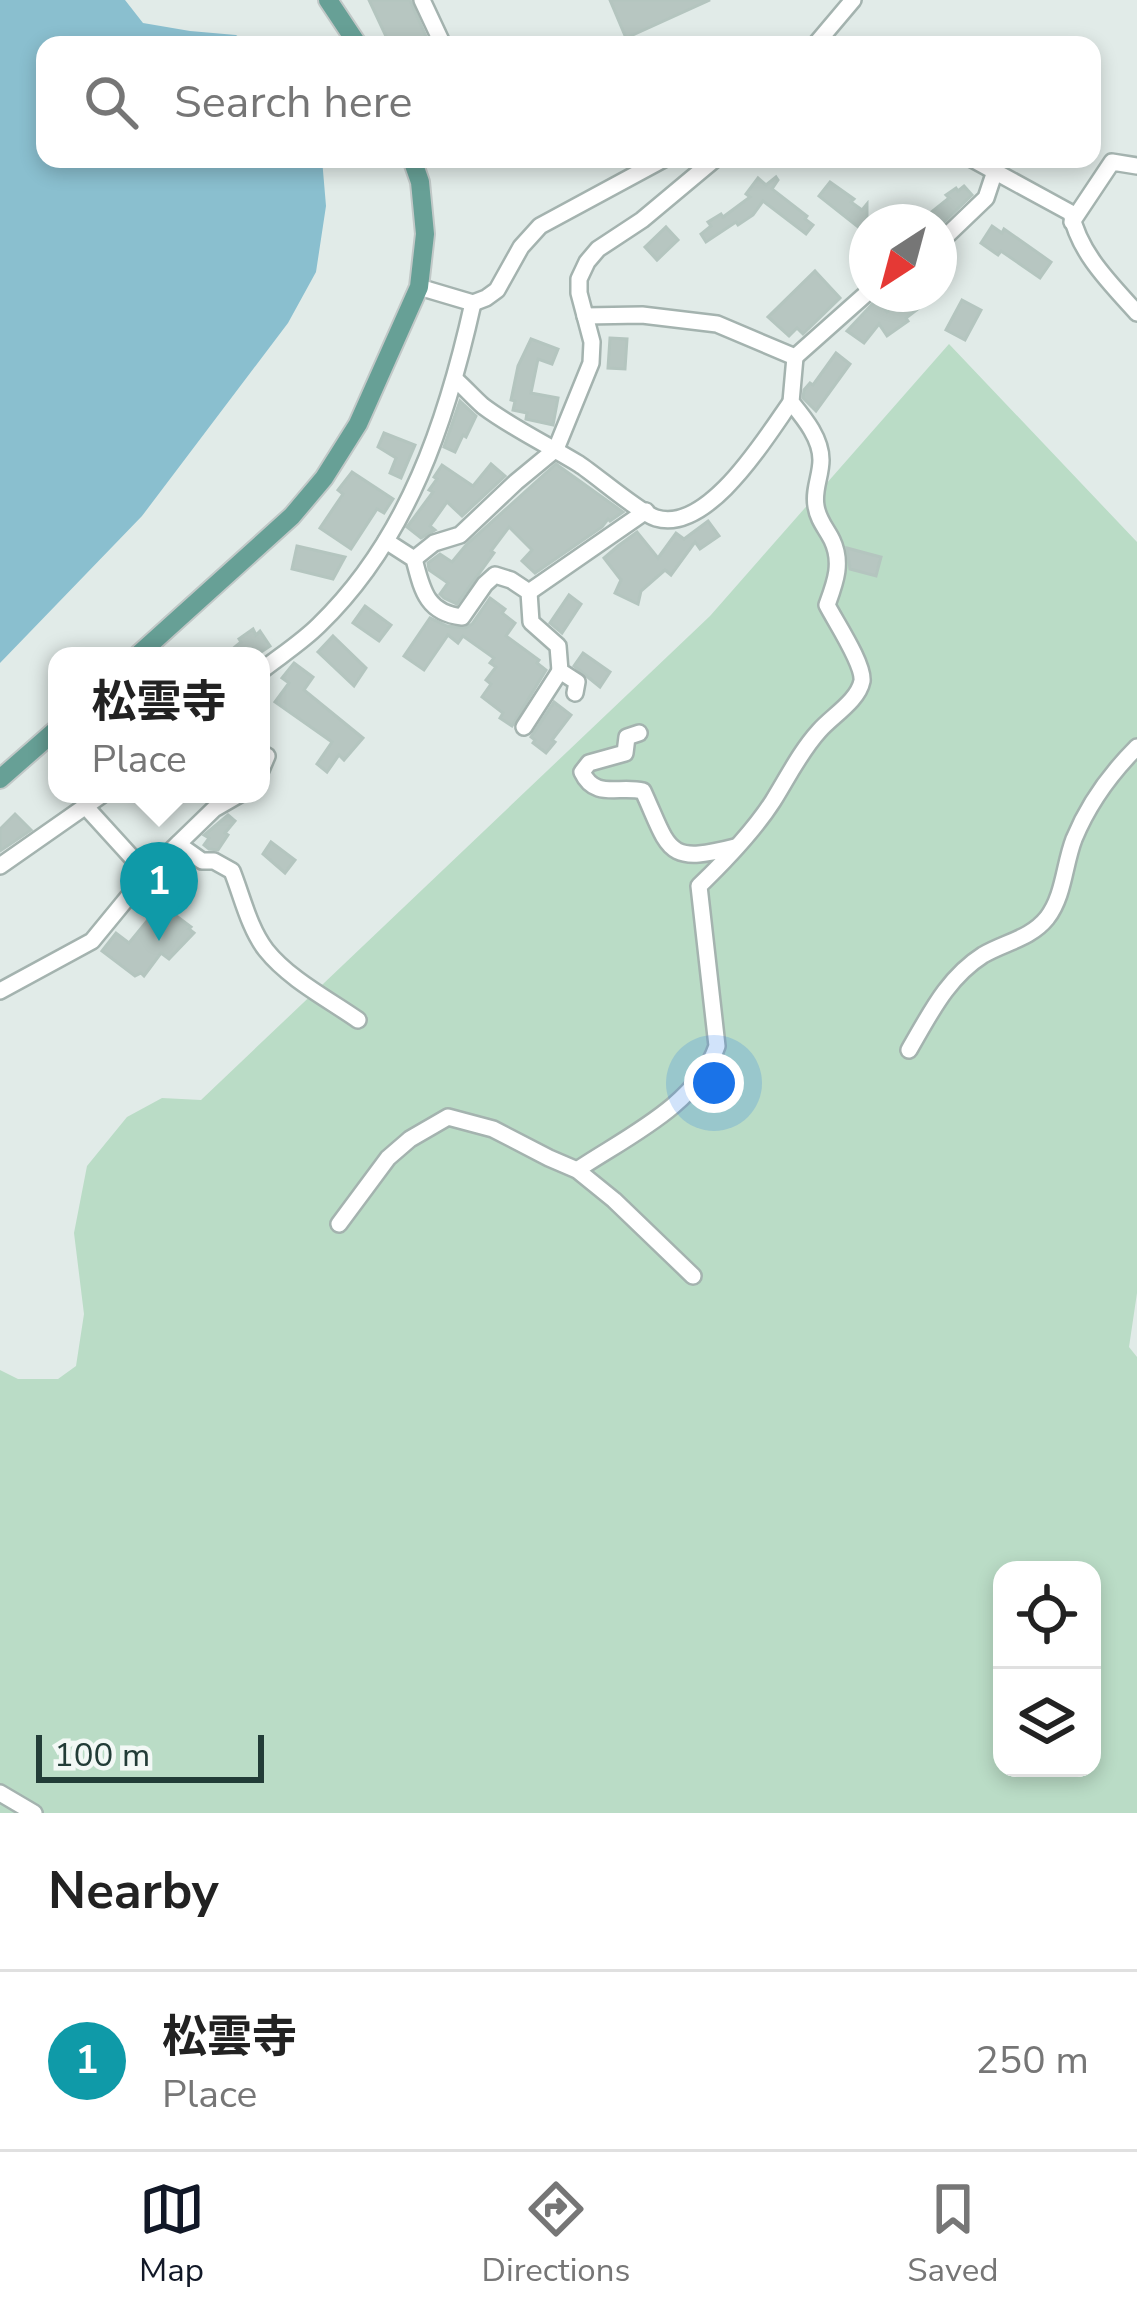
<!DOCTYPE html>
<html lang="en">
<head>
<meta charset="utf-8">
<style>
  :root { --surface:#fff; --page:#f2f2f2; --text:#222; --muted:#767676; --line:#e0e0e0; --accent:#111827 }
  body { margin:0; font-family:"Nunito Sans","Noto Sans JP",sans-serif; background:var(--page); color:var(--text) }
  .controls { position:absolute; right:36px; bottom:36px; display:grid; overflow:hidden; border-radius:24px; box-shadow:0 6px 18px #0003 }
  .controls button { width:108px; height:108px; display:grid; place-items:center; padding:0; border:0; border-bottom:3px solid var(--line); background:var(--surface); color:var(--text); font:60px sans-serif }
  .compass { position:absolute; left:849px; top:204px; width:108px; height:108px; border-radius:50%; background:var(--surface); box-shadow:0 6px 18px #0003; rotate:216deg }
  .scale { position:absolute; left:36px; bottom:30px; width:228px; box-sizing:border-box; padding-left:12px; border:6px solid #223c37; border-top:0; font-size:33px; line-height:42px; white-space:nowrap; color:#223c37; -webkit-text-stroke:9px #f2f8f5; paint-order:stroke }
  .you { position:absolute; left:714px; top:1083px; width:42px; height:42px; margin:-30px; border:9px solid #fff; border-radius:50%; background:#1a73e8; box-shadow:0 0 0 18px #1a73e833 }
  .badge { display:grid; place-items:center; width:78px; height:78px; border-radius:50%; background:var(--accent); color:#fff; font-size:39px; font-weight:700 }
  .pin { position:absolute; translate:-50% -99px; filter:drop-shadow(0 3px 6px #0008) }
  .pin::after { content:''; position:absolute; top:63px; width:42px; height:36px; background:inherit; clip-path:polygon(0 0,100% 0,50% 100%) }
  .popup { position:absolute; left:48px; top:647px; width:222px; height:156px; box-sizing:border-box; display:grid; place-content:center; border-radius:24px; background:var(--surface); filter:drop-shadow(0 3px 9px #0005); font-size:39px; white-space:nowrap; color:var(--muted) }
  .popup b { font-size:45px; color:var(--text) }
  .popup::after { content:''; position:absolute; left:50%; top:100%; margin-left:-24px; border:24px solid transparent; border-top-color:var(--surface) }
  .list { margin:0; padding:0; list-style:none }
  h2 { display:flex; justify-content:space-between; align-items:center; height:156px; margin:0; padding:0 48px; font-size:51px }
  h2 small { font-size:39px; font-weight:400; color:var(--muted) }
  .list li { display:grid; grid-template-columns:78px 1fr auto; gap:36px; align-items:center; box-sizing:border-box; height:180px; padding:0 48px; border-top:3px solid var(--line) }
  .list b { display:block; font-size:45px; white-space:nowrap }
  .list p { margin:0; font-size:39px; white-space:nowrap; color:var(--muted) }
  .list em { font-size:39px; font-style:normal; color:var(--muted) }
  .icon { flex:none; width:66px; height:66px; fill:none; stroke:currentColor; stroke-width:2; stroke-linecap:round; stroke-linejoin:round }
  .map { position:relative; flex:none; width:1137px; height:1813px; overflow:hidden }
  .search { position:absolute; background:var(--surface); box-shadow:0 6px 18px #0003; left:36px; right:36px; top:36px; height:132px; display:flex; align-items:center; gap:30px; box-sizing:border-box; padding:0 42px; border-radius:24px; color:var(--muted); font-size:45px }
  .sheet { height:336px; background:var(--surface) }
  nav { display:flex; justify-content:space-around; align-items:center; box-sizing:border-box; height:168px; border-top:3px solid var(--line); background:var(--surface); font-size:33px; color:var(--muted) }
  nav a { display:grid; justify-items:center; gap:6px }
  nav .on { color:var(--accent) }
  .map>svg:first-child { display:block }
  .green { fill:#badcc6; fill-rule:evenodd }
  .water { fill:#8abfcf }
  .building { fill:#b7c6c1; stroke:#b4c5bf; stroke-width:3 }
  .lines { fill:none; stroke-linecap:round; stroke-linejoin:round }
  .minor-casing { stroke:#a4b3af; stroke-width:20 }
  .major-casing { stroke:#c1c8c7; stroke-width:22 }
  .minor { stroke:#fff; stroke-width:15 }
  .major { stroke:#67a096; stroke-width:18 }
</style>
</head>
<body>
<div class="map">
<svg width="1137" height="1813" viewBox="0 0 1137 1813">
  <rect width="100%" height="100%" fill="#e1ebe8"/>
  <path class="green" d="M949 344 1137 542V1293L1129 1347 1137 1357V1813H0V1370L18 1379H58L76 1366 84 1314 74 1233 87 1166 127 1117 162 1098 201 1100 710 616ZM1002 1570H1092V1768H1002Z"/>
  <path class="water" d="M0 0H125L143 23 190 31 236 35 250 45H45V159H322L326 206 316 272 288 323 142 516 0 663Z"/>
  <g class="building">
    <path d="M369 0H410L429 43 390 45Z"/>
    <path d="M610 0H710L626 38Z"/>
    <path d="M776 177 778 180 772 189 807 216 805 219 813 225 806 234 763 201 753 215 738 225 736 222 706 242 701 234 711 226 708 222 721 214 723 217 750 197 746 194 758 178 766 185Z"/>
    <path d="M830 182 854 199 851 202 862 210 867 204V234L819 196Z"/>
    <path d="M964 186 972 195 942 224 919 222 949 198 946 195 956 188 958 191Z"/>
    <path d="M992 226 1002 233 1004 229 1051 262 1040 278 1001 251 998 255 981 243Z"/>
    <path d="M666 227 678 240 657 260 645 247Z"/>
    <path d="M815 271 840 298 803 334 797 328 789 336 768 317Z"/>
    <path d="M911 294H921L927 302 906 318 908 321 887 336 879 324 864 343 847 331 877 299 887 312Z"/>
    <path d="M962 300 981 310 965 340 946 330Z"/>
    <path d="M610 338 627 339 625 369 608 368Z"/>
    <path d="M531 339 558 349 552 364 538 359 531 393 558 398 553 425 526 419 527 413 513 410 515 401 511 400 518 366Z"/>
    <path d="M836 353 850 364 816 411 803 398 804 390 810 383 813 385Z"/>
    <path d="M460 401 476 416 466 437 463 435 455 452 444 447Z"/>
    <path d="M384 433 415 445 401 478 390 473 396 458 378 447Z"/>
    <path d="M491 464 505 476 462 516 447 502 430 526 435 530 421 538 407 527 433 492 429 490 437 479 434 477 442 465 473 486Z"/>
    <path d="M556 464 623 512 610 521 608 519 602 527 535 573 522 561 532 550 509 527 491 551 494 553 457 604 444 598 440 594 448 583 429 570 428 563 440 554 452 562 466 545Z"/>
    <path d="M352 472 393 499 384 513 377 509 351 549 320 528 343 494 338 490Z"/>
    <path d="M708 521 719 536 700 549 695 542 671 575 665 570 641 591 638 604 615 593 621 580 604 558 618 546 637 532 658 558 676 533 684 539Z"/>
    <path d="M297 546 345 557 333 579 292 569Z"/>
    <path d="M847 548 881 557 876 576 850 569Z"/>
    <path d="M569 595 581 604 562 633 550 623Z"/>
    <path d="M490 598 505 609 502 613 515 623 506 636 539 660 537 663 546 670 512 726 500 718 503 713 482 697 491 684 486 680 496 667 490 663 494 658 463 636 458 643 448 635 424 670 404 656 430 618 447 626 465 628 472 624Z"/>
    <path d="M365 606 391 625 379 641 353 623Z"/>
    <path d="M253 629 256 635 260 631 270 646 255 656H224L241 642 239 639Z"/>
    <path d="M333 636 366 668 354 686 318 652Z"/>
    <path d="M583 653 610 672 600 687 574 666Z"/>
    <path d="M294 663 313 677 304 690 363 738 344 760 339 755 327 772 317 764 332 742 275 702 289 683 282 678Z"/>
    <path d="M554 702 571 715 552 740 555 742 546 753 533 743 535 740 531 737Z"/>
    <path d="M15 814 31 830 0 851V829Z"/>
    <path d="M228 815 235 821 225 833 228 835 218 850 209 849 204 845 209 838 204 835Z"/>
    <path d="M271 842 295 860 285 873 263 854Z"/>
    <path d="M167 909 191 927 189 929 194 933 169 959 161 953 144 976 141 973 135 976 102 951 116 933 129 943 156 910 162 915Z"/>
  </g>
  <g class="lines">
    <defs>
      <g id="minor">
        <path d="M422 0 443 45"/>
        <path d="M815 45 853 0"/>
        <path d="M972 159 1071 213C1079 253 1110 283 1137 313"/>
        <path d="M1072 222 1112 162 1137 166"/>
        <path d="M939 243 986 198 995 171"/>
        <path d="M419 287 473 303 486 298 497 290 521 247 540 226 664 159"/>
        <path d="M585 316 642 315 717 324 795 357 867 293"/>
        <path d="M456 380C465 388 474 398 483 406 512 428 548 445 579 464 597 476 640 513 656 518 708 534 766 437 791 402"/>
        <path d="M386 541 414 559C422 589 426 613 462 617L485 584 495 575 511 580 529 592 531 622 558 646 560 671 577 682 575 693"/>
        <path d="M414 559 434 543 460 535 516 482 556 449 591 363 592 342 579 293V279L587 262 598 249 642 220 715 159"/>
        <path d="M529 592 646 511"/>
        <path d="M261 671C280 656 302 642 319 625 408 539 447 420 473 303"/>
        <path d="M524 727 560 671"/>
        <path d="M639 733 627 737 625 753 589 763 582 772C595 800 619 785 643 791 670 850 665 865 735 847"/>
        <path d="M261 770 267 756"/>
        <path d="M178 844 202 861H214L232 871C242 896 249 928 266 950 289 979 328 999 358 1020"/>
        <path d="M0 866 103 794"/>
        <path d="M147 874 214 809 240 794"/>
        <path d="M0 991 92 941 147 874 86 807"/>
        <path d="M909 1050C930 1014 947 978 983 955 1005 942 1030 939 1047 918 1064 896 1064 865 1074 839 1088 805 1112 772 1137 747"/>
        <path d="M577 1170C626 1137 697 1105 717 1046L699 886C725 861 753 832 773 801 788 777 800 752 819 731 832 716 858 701 862 681 864 664 835 621 827 605 835 583 843 563 832 540 826 528 818 520 816 506 813 490 821 476 821 460 821 438 804 418 791 402L795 357"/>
        <path d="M339 1224 388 1158 410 1139 448 1117 493 1129 549 1158 577 1170 614 1200 693 1276"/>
        <path d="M0 1793 34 1813"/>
      </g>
      <g id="major">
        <path d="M328 0 358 45"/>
        <path d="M137 656 292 516 324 478 358 424 419 287 425 234 420 182 412 159"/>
        <path d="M0 779 57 729"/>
      </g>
    </defs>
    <use href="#minor" class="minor-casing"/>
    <use href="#major" class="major-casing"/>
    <use href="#minor" class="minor"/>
    <use href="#major" class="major"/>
  </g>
</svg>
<div class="controls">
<button><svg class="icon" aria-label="locate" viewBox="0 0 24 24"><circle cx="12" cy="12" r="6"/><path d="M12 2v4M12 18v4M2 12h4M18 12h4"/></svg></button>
<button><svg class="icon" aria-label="layers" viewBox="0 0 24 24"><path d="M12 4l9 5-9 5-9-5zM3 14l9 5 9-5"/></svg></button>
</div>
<svg class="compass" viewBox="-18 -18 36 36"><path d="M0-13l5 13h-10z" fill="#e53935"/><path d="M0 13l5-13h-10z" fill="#767676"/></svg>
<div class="scale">100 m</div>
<div class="you"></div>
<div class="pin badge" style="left:159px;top:941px;background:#0f9aa8">1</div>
<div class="popup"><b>松雲寺</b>Place</div>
<div class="search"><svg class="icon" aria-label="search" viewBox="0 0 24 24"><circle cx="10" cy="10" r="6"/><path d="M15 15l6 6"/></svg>Search here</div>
</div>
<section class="sheet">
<h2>Nearby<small></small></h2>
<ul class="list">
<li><span class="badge" style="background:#0f9aa8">1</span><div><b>松雲寺</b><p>Place</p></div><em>250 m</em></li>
</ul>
</section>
<nav>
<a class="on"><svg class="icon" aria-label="map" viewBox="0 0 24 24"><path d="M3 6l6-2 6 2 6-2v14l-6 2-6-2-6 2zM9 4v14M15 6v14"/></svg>Map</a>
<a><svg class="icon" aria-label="directions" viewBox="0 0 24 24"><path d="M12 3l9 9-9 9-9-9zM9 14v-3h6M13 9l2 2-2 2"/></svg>Directions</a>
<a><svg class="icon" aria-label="saved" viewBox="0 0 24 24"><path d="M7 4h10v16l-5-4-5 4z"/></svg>Saved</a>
</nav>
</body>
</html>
